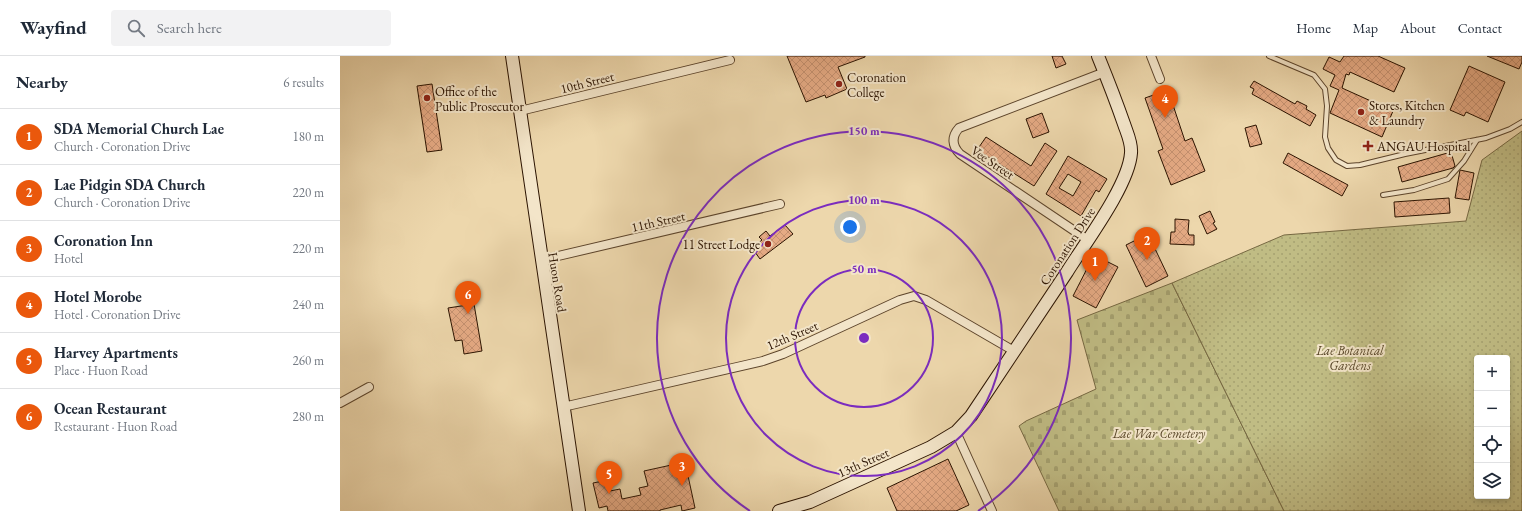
<!DOCTYPE html>
<html lang="en">
<head>
<meta charset="utf-8">
<style>
  :root { --surface:#fff; --page:#f2f2f3; --text:#1f2937; --muted:#747a83; --line:#e0e1e3; --accent:#ea580c }
  body { margin:0; font-family:"EB Garamond",serif; background:var(--page); color:var(--text) }
  .controls { position:absolute; right:12px; bottom:12px; display:grid; overflow:hidden; border-radius:4px; box-shadow:0 2px 6px #0003 }
  .controls button { width:36px; height:36px; display:grid; place-items:center; padding:0; border:0; border-bottom:1px solid var(--line); background:var(--surface); color:var(--text); font:20px sans-serif }
  .you { position:absolute; left:510px; top:171px; width:14px; height:14px; margin:-10px; border:3px solid #fff; border-radius:50%; background:#1a73e8; box-shadow:0 0 0 6px #1a73e833 }
  .badge { display:grid; place-items:center; width:26px; height:26px; border-radius:50%; background:var(--accent); color:#fff; font-size:13px; font-weight:700 }
  .pin { position:absolute; translate:-50% -33px; filter:drop-shadow(0 1px 2px #0008) }
  .pin::after { content:''; position:absolute; top:21px; width:14px; height:12px; background:inherit; clip-path:polygon(0 0,100% 0,50% 100%) }
  .list { margin:0; padding:0; list-style:none }
  h2 { display:flex; justify-content:space-between; align-items:center; height:52px; margin:0; padding:0 16px; font-size:17px }
  h2 small { font-size:13px; font-weight:400; color:var(--muted) }
  .list li { display:grid; grid-template-columns:26px 1fr auto; gap:12px; align-items:center; box-sizing:border-box; height:56px; padding:0 16px; border-top:1px solid var(--line) }
  .list b { display:block; font-size:15px; white-space:nowrap }
  .list p { margin:0; font-size:13px; white-space:nowrap; color:var(--muted) }
  .list em { font-size:13px; font-style:normal; color:var(--muted) }
  .icon { flex:none; width:22px; height:22px; fill:none; stroke:currentColor; stroke-width:2; stroke-linecap:round; stroke-linejoin:round }
  .map { position:relative; flex:none; width:1182px; height:455px; overflow:hidden }
  header { display:flex; align-items:center; gap:24px; box-sizing:border-box; height:56px; padding:0 20px; background:var(--surface); border-bottom:1px solid var(--line) }
  header strong { font-size:19px }
  nav { display:flex; gap:22px; margin-inline-start:auto; font-size:14px }
  .search { width:280px; height:36px; background:var(--page); display:flex; align-items:center; gap:10px; box-sizing:border-box; padding:0 14px; border-radius:4px; color:var(--muted); font-size:15px }
  main { display:flex }
  aside { flex:1; background:var(--surface) }
  .map>svg:first-child { display:block }
  .cemetery { fill:url(#cemetery-stones); stroke:#766842 }
  .park { fill:url(#park-dots); stroke:#766842; fill-rule:evenodd }
  .building { fill:url(#building-cross-hatch); stroke:#2b1300; fill-rule:evenodd }
  .lines { fill:none; stroke-linecap:round; stroke-linejoin:round }
  .lane-casing { stroke:#5c442b; stroke-width:6 }
  .street-casing { stroke:#5c442b; stroke-width:10 }
  .secondary-casing { stroke:#2b1300; stroke-width:14 }
  .lane { stroke:#f3e5c9; stroke-width:4 }
  .street { stroke:#f3e5c9; stroke-width:8 }
  .secondary { stroke:#f3e5c9; stroke-width:12 }
  .ring { fill:none; stroke:#7b2cbf; stroke-width:2 }
  .poi-dot { fill:#8f2418; stroke:#f3e5c9; stroke-width:1.5 }
  .labels { text-anchor:middle; stroke-width:4; stroke-linejoin:round; paint-order:stroke }
  .poi-label { font-size:13px; fill:#2b1300; stroke:#f3e5c9; text-anchor:start }
  .street-label { font-size:13px; fill:#2b1300; stroke:#f3e5c9 }
  .park-label { font-size:13px; font-style:italic; fill:#584628; stroke:#f3e5c9 }
  .centre { fill:#7b2cbf; stroke:#f3e5c9; stroke-width:2 }
  .ring-label { font-size:12px; text-anchor:middle; font-weight:bold; fill:#7b2cbf; stroke:#f3e5c9; stroke-width:4; stroke-linejoin:round; paint-order:stroke }
</style>
</head>
<body>
<header>
<strong>Wayfind</strong>
<div class="search"><svg class="icon" aria-label="search" viewBox="0 0 24 24"><circle cx="10" cy="10" r="6"/><path d="M15 15l6 6"/></svg>Search here</div>
<nav><a>Home</a><a>Map</a><a>About</a><a>Contact</a></nav>
</header>
<main>
<aside>
<h2>Nearby<small>6 results</small></h2>
<ul class="list">
<li><span class="badge">1</span><div><b>SDA Memorial Church Lae</b><p>Church · Coronation Drive</p></div><em>180 m</em></li>
<li><span class="badge">2</span><div><b>Lae Pidgin SDA Church</b><p>Church · Coronation Drive</p></div><em>220 m</em></li>
<li><span class="badge">3</span><div><b>Coronation Inn</b><p>Hotel</p></div><em>220 m</em></li>
<li><span class="badge">4</span><div><b>Hotel Morobe</b><p>Hotel · Coronation Drive</p></div><em>240 m</em></li>
<li><span class="badge">5</span><div><b>Harvey Apartments</b><p>Place · Huon Road</p></div><em>260 m</em></li>
<li><span class="badge">6</span><div><b>Ocean Restaurant</b><p>Restaurant · Huon Road</p></div><em>280 m</em></li>
</ul>
</aside>
<div class="map">
<svg width="1182" height="455" viewBox="0 0 1182 455">
  <defs>
    <pattern id="cemetery-stones" width="16" height="16" patternUnits="userSpaceOnUse"><rect width="16" height="16" fill="#c0bc84"/><path d="M2 7V4a2 2 0 0 1 4 0v3zM10 15v-3a2 2 0 0 1 4 0v3z" fill="#a5a170"/></pattern>
    <pattern id="park-dots" width="8" height="8" patternUnits="userSpaceOnUse"><rect width="8" height="8" fill="#c0bc84"/><path d="M2 2h.1M6 6h.1" fill="none" stroke="#a5a170" stroke-width="1.8" stroke-linecap="round"/></pattern>
    <pattern id="building-cross-hatch" width="8" height="8" patternUnits="userSpaceOnUse"><rect width="8" height="8" fill="#e5aa84"/><path d="M0 0l8 8M0 8l8-8" fill="none" stroke="#c59170"/></pattern>
  </defs>
  <rect width="100%" height="100%" fill="#edd7ac"/>
  <filter id="stains"><feTurbulence type="fractalNoise" baseFrequency=".005" numOctaves="4"/><feColorMatrix values="0 0 0 0 .2 0 0 0 0 .09 0 0 0 0 .02 0 0 0 .5 -.17"/></filter>
  <radialGradient id="worn" r=".72"><stop offset=".6" stop-color="#630" stop-opacity="0"/><stop offset="1" stop-color="#630" stop-opacity=".3"/></radialGradient>
  <path class="cemetery" d="M832 227 944 455H719L679 370 686 365 756 333 737 264Z"/>
  <path class="park" d="M1182 75V455H944L832 227 944 179 1126 165 1142 104ZM1137 302H1167V440H1137Z"/>
  <g class="building">
    <path d="M447 0H525V1L498 11 507 33 486 42 485 39 466 46Z"/>
    <path d="M712 0H722L726 8 716 12Z"/>
    <path d="M1004 0H1038L1065 12 1054 36 1010 16 1009 19 1006 18 1002 32 1053 55 1042 81 990 57 999 34 990 30 995 19 983 13 989 1 1000 6Z"/>
    <path d="M1147 0H1182V6L1179 13Z"/>
    <path d="M1129 10 1165 26 1148 66 1126 56 1124 60 1110 54Z"/>
    <path d="M914 25 955 48 957 45 967 50 966 53 976 59 970 70 912 38 914 33 910 31Z"/>
    <path d="M92 28 102 94 87 96 77 30Z"/>
    <path d="M828 34 845 85 852 82 865 115 831 129 818 95 823 93 805 42Z"/>
    <path d="M702 57 709 76 693 82 686 63Z"/>
    <path d="M916 69 922 88 910 91 905 72Z"/>
    <path d="M646 81 691 110 705 87 717 95 694 130 637 94Z"/>
    <path d="M1111 96 1115 110 1113 112 1062 126 1058 111Z"/>
    <path d="M948 97 1008 129 1002 140 943 107Z"/>
    <path d="M728 100 767 123 759 136 756 134 741 160 706 138ZM728 118 741 126 733 140 719 132Z"/>
    <path d="M1120 114 1134 117 1129 144 1115 142Z"/>
    <path d="M1109 142 1110 157 1055 161 1054 146Z"/>
    <path d="M870 155 875 166 873 167 877 173 867 178 859 160Z"/>
    <path d="M835 163 849 164 848 176 849 179H854V189L830 188 831 176H835Z"/>
    <path d="M445 169 453 178 420 203 412 192 422 184 419 181 426 175 430 180Z"/>
    <path d="M808 178 828 220 806 231 786 189Z"/>
    <path d="M754 199 778 211 756 252 733 240Z"/>
    <path d="M134 248 142 295 124 298 122 284 115 285 108 252Z"/>
    <path d="M608 403 629 449 616 455H557L547 432Z"/>
    <path d="M345 406 355 452 342 455 341 449 320 454V455H268L267 450 259 452 253 427 268 424 270 435 280 433 282 443 301 439 299 432 308 430 304 415Z"/>
  </g>
  <g class="lines">
    <defs>
      <g id="lane">
        <path d="M929 0 974 19 985 33 987 50 985 81 988 92 996 104 1007 110 1020 109 1065 98 1146 82 1170 73 1182 66"/>
        <path d="M1043 139 1074 134 1108 123 1124 105 1137 84"/>
      </g>
      <g id="street">
        <path d="M811 0 820 23"/>
        <path d="M180 55 390 4"/>
        <path d="M748 184 620 98C612 90 611 81 619 72L765 16"/>
        <path d="M201 204 440 148"/>
        <path d="M0 347 29 331"/>
        <path d="M223 351 423 305 443 298 560 244 574 240 586 244 674 295"/>
        <path d="M616 376 652 455"/>
      </g>
      <g id="secondary">
        <path d="M172 0 239 455"/>
        <path d="M439 455 470 446 591 391 616 376 631 360C663 312 695 264 727 216 745 187 789 129 791 97 792 87 787 77 784 68 776 45 767 22 758 0"/>
      </g>
    </defs>
    <use href="#lane" class="lane-casing"/>
    <use href="#street" class="street-casing"/>
    <use href="#secondary" class="secondary-casing"/>
    <use href="#lane" class="lane"/>
    <use href="#street" class="street"/>
    <use href="#secondary" class="secondary"/>
  </g>
  <g class="ring">
    <circle cx="524" cy="282" r="69"/>
    <circle cx="524" cy="282" r="138"/>
    <path d="M410 455A207 207 0 1 1 638 455"/>
  </g>
  <g class="poi-dot">
    <circle cx="499" cy="28" r="4"/>
    <circle cx="87" cy="42" r="4"/>
    <circle cx="1021" cy="56" r="4"/>
    <path d="M1026 84h4v4h4v4h-4v4h-4v-4h-4v-4h4z"/>
    <circle cx="428" cy="188" r="4"/>
  </g>
  <g class="labels">
    <g class="poi-label">
      <text x="507" y="26">Coronation<tspan x="507" dy="15">College</tspan></text>
      <text x="95" y="40">Office of the<tspan x="95" dy="15">Public Prosecutor</tspan></text>
      <text x="1029" y="54">Stores, Kitchen<tspan x="1029" dy="15">&amp; Laundry</tspan></text>
      <text x="1037" y="95">ANGAU Hospital</text>
      <text x="420" y="193" text-anchor="end">11 Street Lodge</text>
    </g>
    <g class="street-label">
      <text transform="translate(247 26) rotate(-14)" y="5">10th Street</text>
      <text transform="translate(653 106) rotate(34)" y="5">Vee Street</text>
      <text transform="translate(318 165) rotate(-13)" y="5">11th Street</text>
      <text transform="translate(727 190) rotate(-57)" y="5">Coronation Drive</text>
      <text transform="translate(218 226) rotate(81)" y="5">Huon Road</text>
      <text transform="translate(452 279) rotate(-23)" y="5">12th Street</text>
      <text transform="translate(523 406) rotate(-24)" y="5">13th Street</text>
    </g>
    <g class="park-label">
      <text x="1010" y="299">Lae Botanical<tspan x="1010" dy="15">Gardens</tspan></text>
      <text x="819" y="382">Lae War Cemetery</text>
    </g>
  </g>
  <circle cx="524" cy="282" r="6" class="centre"/>
  <g class="ring-label">
    <text x="524" y="79">150 m</text>
    <text x="524" y="148">100 m</text>
    <text x="524" y="217">50 m</text>
  </g>
  <rect width="100%" height="100%" filter="url(#stains)"/>
  <rect width="100%" height="100%" fill="url(#worn)"/>
</svg>
<div class="controls">
<button>+</button>
<button>−</button>
<button><svg class="icon" aria-label="locate" viewBox="0 0 24 24"><circle cx="12" cy="12" r="6"/><path d="M12 2v4M12 18v4M2 12h4M18 12h4"/></svg></button>
<button><svg class="icon" aria-label="layers" viewBox="0 0 24 24"><path d="M12 4l9 5-9 5-9-5zM3 14l9 5 9-5"/></svg></button>
</div>
<div class="you"></div>
<div class="pin badge" style="left:755px;top:225px">1</div>
<div class="pin badge" style="left:807px;top:204px">2</div>
<div class="pin badge" style="left:342px;top:430px">3</div>
<div class="pin badge" style="left:825px;top:62px">4</div>
<div class="pin badge" style="left:269px;top:438px">5</div>
<div class="pin badge" style="left:128px;top:258px">6</div>
</div>
</main>
</body>
</html>
